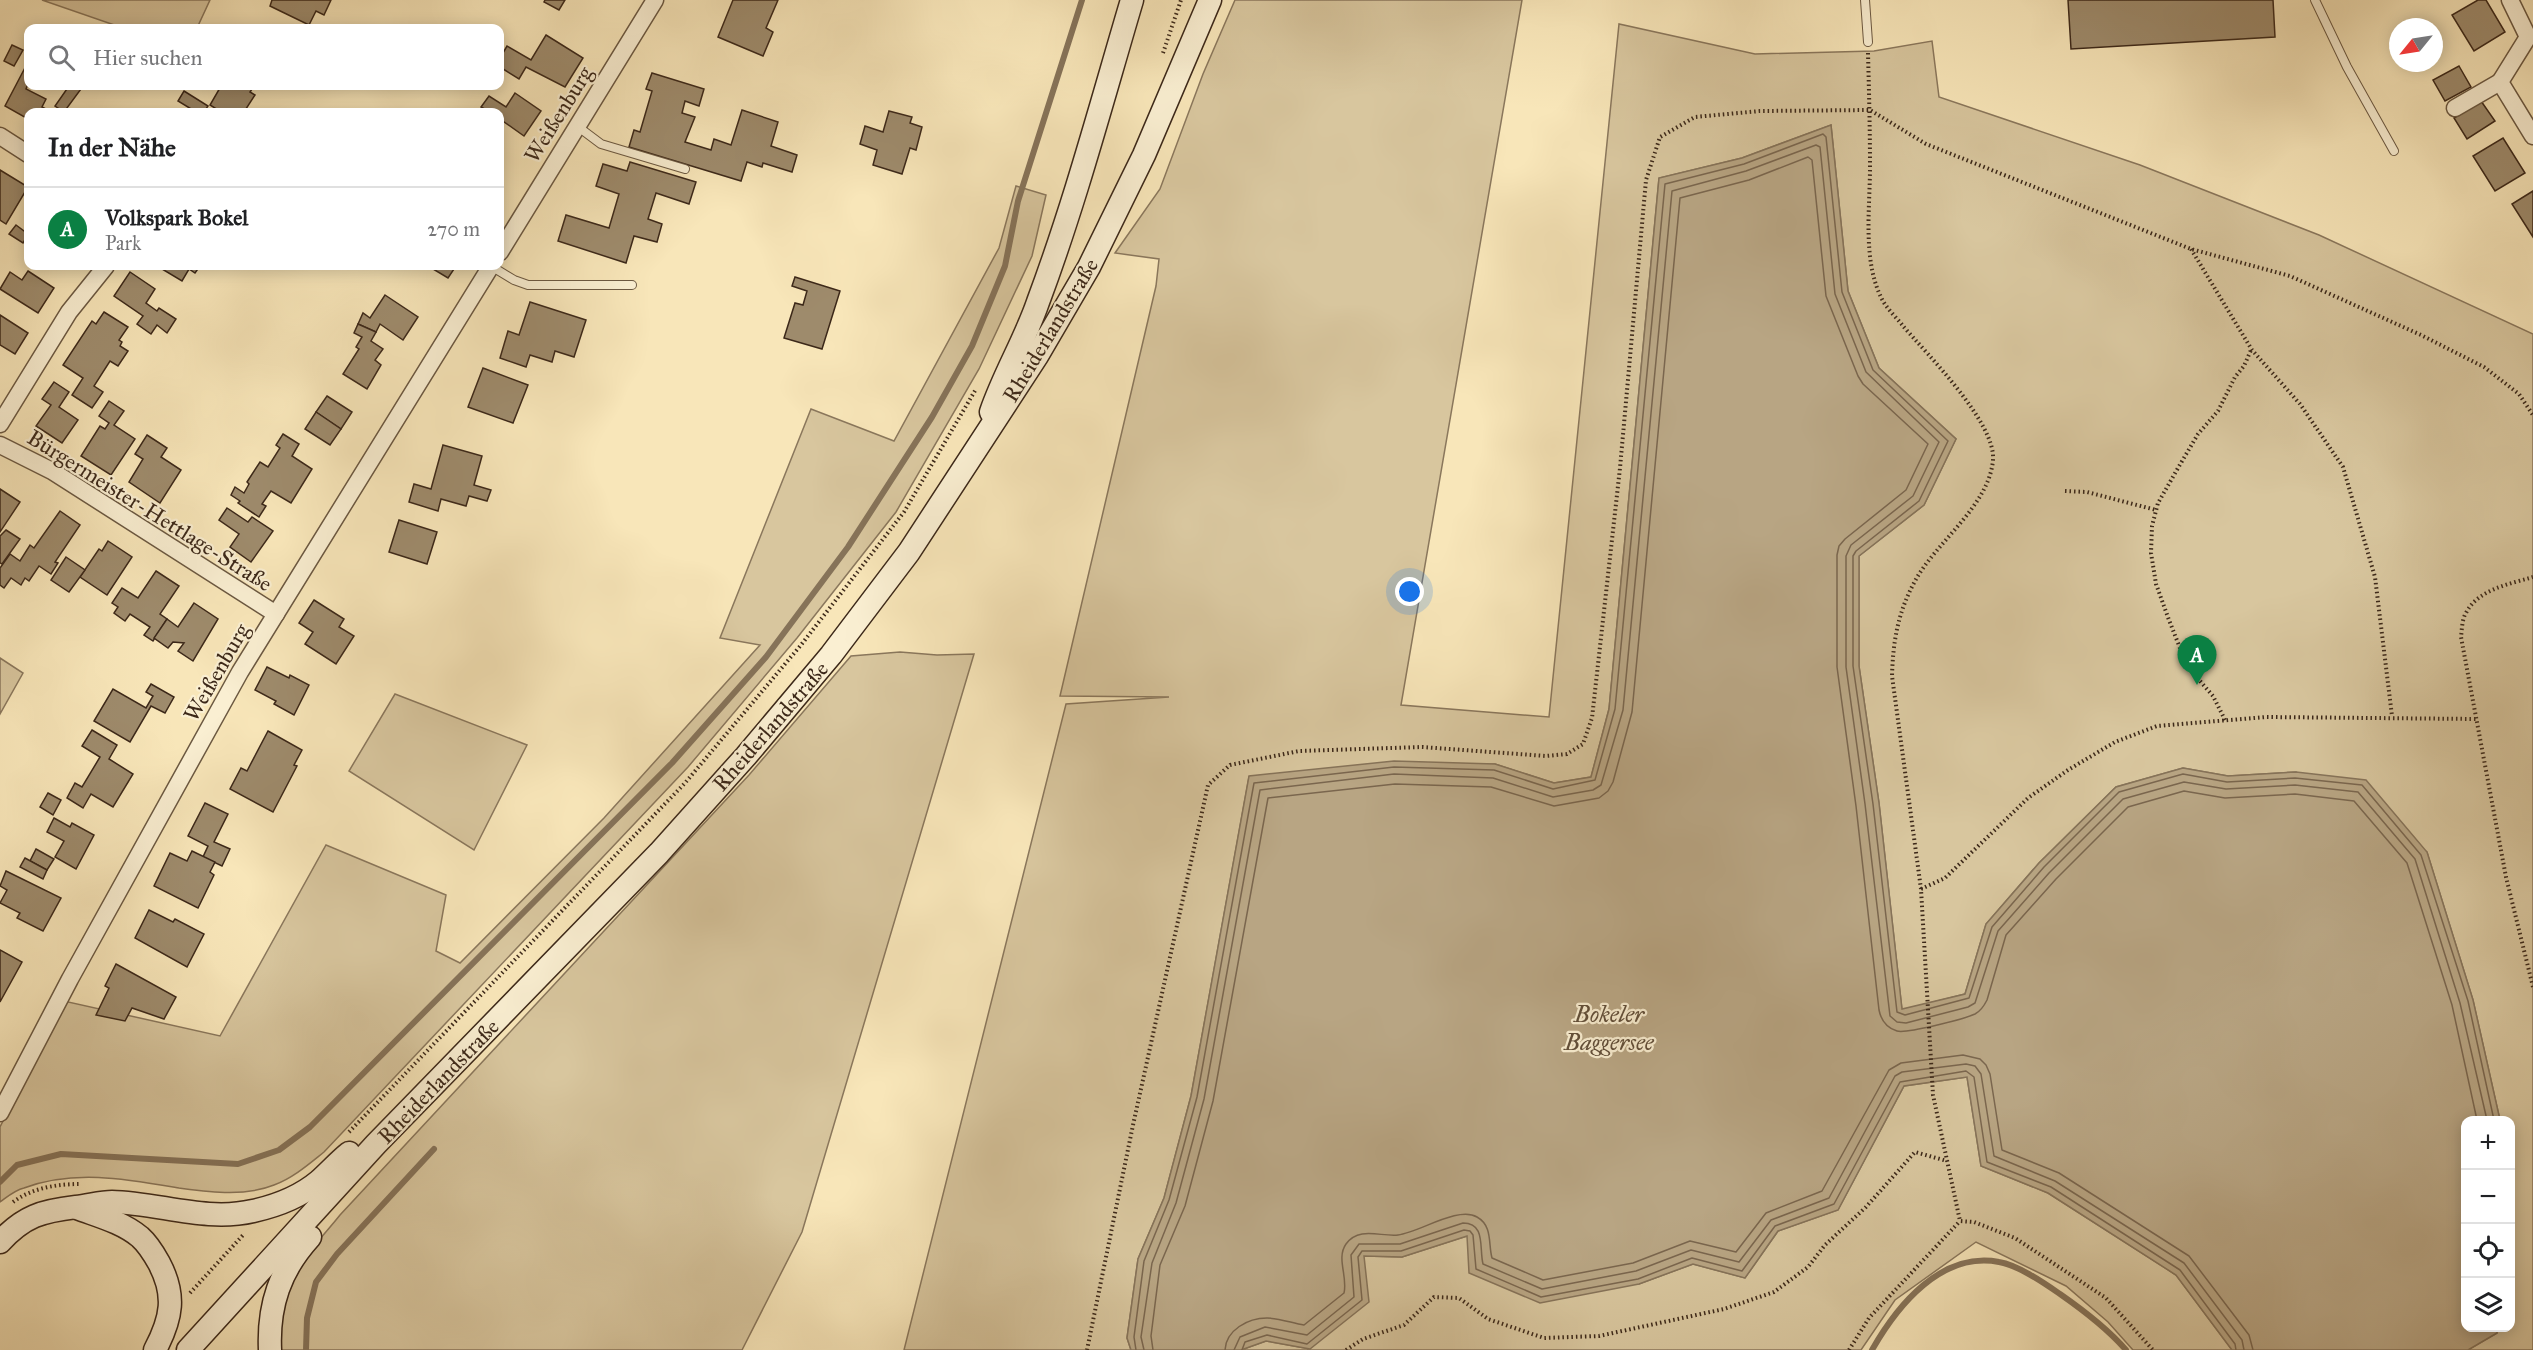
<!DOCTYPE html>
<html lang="de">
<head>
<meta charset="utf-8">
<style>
  :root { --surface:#fff; --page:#f6f6f6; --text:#202124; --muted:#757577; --line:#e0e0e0; --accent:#0b8043 }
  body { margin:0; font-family:"IM FELL Great Primer",serif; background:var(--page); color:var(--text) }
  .controls { position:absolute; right:18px; bottom:18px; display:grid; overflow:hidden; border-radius:12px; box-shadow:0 3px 15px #0003 }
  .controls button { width:54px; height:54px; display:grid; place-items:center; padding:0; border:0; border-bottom:2px solid var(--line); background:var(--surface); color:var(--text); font:30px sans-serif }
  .compass { position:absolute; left:2389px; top:18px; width:54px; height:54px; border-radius:50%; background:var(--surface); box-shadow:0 3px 15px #0003; rotate:240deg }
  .you { position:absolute; left:1410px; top:592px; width:21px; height:21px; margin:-15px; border:4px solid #fff; border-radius:50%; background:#1a73e8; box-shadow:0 0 0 9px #1a73e833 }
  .badge { display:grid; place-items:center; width:39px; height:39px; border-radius:50%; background:var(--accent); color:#fff; font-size:20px; font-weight:700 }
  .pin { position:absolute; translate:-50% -50px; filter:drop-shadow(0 2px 3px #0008) }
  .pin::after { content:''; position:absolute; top:32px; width:21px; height:18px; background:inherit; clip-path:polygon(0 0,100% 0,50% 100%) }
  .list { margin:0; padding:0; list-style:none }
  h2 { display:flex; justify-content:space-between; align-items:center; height:78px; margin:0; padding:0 24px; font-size:26px }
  h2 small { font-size:20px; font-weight:400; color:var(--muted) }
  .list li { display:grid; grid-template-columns:39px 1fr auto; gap:18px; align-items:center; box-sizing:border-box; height:84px; padding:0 24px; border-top:2px solid var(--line) }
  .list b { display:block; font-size:22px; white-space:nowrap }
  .list p { margin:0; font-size:20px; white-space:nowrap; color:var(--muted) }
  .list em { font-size:20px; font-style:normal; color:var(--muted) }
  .icon { flex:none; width:33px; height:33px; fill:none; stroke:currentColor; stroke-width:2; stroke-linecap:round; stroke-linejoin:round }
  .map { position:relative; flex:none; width:2533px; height:1350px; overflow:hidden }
  .search { position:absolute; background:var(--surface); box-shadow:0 3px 15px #0003; left:24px; top:24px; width:480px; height:66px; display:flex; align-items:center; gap:15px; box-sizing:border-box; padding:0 21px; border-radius:12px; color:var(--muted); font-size:22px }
  .panel { position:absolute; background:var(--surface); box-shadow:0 3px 15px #0003; left:24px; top:108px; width:480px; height:162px; border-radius:12px }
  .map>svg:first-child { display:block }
  .green { fill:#d8c69e; stroke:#8a775c; stroke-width:1.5 }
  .water { fill:#b8a583; stroke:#867359; stroke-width:1.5 }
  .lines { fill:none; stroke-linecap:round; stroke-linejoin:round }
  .shore { stroke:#7a664e; stroke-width:1.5 }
  .stream { stroke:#867359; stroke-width:6 }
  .building { fill:#9e8b6c; stroke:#3c2819; stroke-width:1.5 }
  .lane-casing { stroke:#6b5841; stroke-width:10 }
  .street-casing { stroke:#6b5841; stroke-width:19 }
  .secondary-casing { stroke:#3c2819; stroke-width:25 }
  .path { stroke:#3c2819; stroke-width:4; stroke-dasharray:1.5 3; stroke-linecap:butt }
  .lane { stroke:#faefd2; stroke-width:8 }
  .street { stroke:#faefd2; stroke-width:16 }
  .secondary { stroke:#faefd2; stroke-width:22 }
  .labels { text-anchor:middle; stroke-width:4.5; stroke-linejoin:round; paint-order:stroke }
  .street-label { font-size:22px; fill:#3c2819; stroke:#faefd2 }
  .water-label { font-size:24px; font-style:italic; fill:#614e39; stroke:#faefd2 }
</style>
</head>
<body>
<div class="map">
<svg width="2533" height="1350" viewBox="0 0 2533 1350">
  <rect width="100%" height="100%" fill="#f8e6b9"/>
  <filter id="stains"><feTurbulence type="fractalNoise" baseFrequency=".00333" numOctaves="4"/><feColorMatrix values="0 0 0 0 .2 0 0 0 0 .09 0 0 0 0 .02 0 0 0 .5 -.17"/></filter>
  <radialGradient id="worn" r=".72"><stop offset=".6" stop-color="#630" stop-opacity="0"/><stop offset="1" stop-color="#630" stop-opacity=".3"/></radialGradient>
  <g class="green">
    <path d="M42 0H210L197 28H123Z"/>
    <path d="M1235 0H1522L1401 705 1549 717 1619 24 1755 54 1874 51 1932 41 1939 97 2140 165 2319 235 2533 334V1350H2468L2497 1333V1328H2510V1120H2500L2473 1000 2427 852 2296 772 2228 776 2183 768 2116 787 2039 863 1986 924 1965 994 1902 1010 1879 803 1859 666V556L1924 505 1956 439 1879 368 1848 291 1831 125 1742 158 1659 178 1609 709 1591 777 1554 783 1495 764 1249 777 1191 1096 1164 1198 1138 1259 1127 1338 1131 1350H904L1066 704 1169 697 1060 696 1156 286 1159 259 1115 253 1160 189 1203 74Z"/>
    <path d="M1016 186 1046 195 1032 256 979 369 896 512 797 638 688 767 324 1152C309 1164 293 1178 274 1185 244 1197 210 1192 179 1188 127 1179 74 1169 24 1188 15 1190 7 1197 0 1202V1127L64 1001 220 1036 326 845 446 895 436 951 460 963 604 818 760 645 720 638 811 409 894 441 999 248Z"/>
    <path d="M900 652 937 655 974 654 802 1232 742 1350H280C280 1330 281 1308 287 1289 297 1261 322 1238 340 1215L749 775 851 656Z"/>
    <path d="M0 658 23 673 0 714Z"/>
    <path d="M395 694 527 745 474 850 349 771Z"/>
    <path d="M1967 1077 1981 1166 2048 1193 2176 1275 2232 1350H2133L2108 1322 2066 1286 1976 1242 1895 1300 1861 1350H1241L1266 1341 1310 1349 1364 1256 1402 1257 1467 1236 1639 1284 1693 1264 1745 1278 1778 1231 1838 1210 1904 1086Z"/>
  </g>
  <path class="water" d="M1831 125 1848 291 1879 368 1956 439 1924 505 1859 556V666L1879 803 1902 1009 1965 994 1986 924 2039 863 2116 787 2183 768 2228 776 2296 772 2366 780 2427 852 2473 1000 2500 1120H2466V1328H2497V1333L2468 1350H2232L2176 1275 2048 1193 1981 1166 1967 1077 1904 1086 1838 1210 1778 1231 1745 1278 1693 1264 1639 1284 1540 1303 1469 1273 1467 1236 1402 1257 1364 1256 1369 1302 1310 1349 1266 1341 1241 1350H1131L1127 1338 1138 1259 1164 1198 1191 1096 1249 776 1394 761 1495 764 1554 783 1591 777 1609 709 1659 178 1742 158Z"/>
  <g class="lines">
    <g class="shore">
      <path d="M1136 1350 1134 1337 1144 1261 1169 1200 1197 1097 1254 783 1394 767 1494 770 1553 789 1595 780 1615 709 1665 184 1744 164 1823 134 1826 137 1842 292 1873 370 1948 441 1919 501 1856 551 1853 556V666L1873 804 1897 1012 1905 1015 1969 998 1992 927 2044 867 2119 792 2183 774 2227 782 2295 778 2362 785 2421 855 2468 1001 2494 1120"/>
      <path d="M1144 1350 1141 1337 1152 1263 1176 1203 1204 1099 1260 790 1394 774 1493 778 1553 797 1593 790 1601 785 1623 710 1672 191 1746 171 1816 145 1820 147 1835 294 1866 372 1939 442 1913 496 1851 545 1846 556V667L1865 804 1890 1016 1897 1022 1906 1023 1968 1007 1975 1003 1998 931 2049 873 2123 799 2184 782 2226 789 2295 785 2358 792 2415 859 2460 1003 2487 1120"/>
      <path d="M1153 1350 1151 1336 1160 1265 1185 1206 1213 1101 1268 798 1395 784 1491 787 1554 806 1599 798 1608 791 1613 782 1632 712 1680 198 1749 180 1808 157 1812 160 1826 296 1858 376 1863 384 1928 444 1906 490 1845 539 1839 546 1837 555V667L1856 806 1879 1010C1881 1020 1887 1028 1897 1031 1906 1034 1964 1019 1975 1014 1981 1011 1984 1006 1987 1000L2006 935 2056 879 2128 807 2184 791 2225 798 2295 794 2354 801 2407 863 2452 1005 2477 1120"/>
      <path d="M1225 1350C1226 1330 1248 1318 1267 1318 1279 1318 1292 1323 1304 1325L1344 1293C1348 1277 1336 1258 1346 1244 1359 1226 1381 1237 1398 1235 1420 1232 1458 1206 1477 1217 1493 1226 1488 1244 1492 1258L1543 1280 1633 1263 1690 1241 1736 1252 1766 1213 1822 1191 1889 1070 1901 1063 1963 1055 1980 1059 1986 1065 1990 1074 2002 1150 2059 1173 2189 1256 2249 1335 2253 1350"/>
      <path d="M1234 1350 1240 1337 1265 1327 1307 1335 1354 1297 1351 1255 1359 1244H1400L1463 1223C1486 1223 1479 1248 1483 1264L1542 1289 1636 1271 1691 1250 1739 1262 1771 1220 1829 1198 1895 1076 1902 1072 1966 1064 1975 1066 1981 1074 1994 1156 2055 1181 2184 1263 2242 1340 2244 1350"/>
      <path d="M1242 1350 1245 1342 1267 1335 1307 1344 1362 1300 1358 1257 1362 1251H1401L1464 1230 1470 1231 1473 1235 1476 1269 1541 1297 1638 1279 1692 1258 1742 1271 1775 1226 1834 1204 1900 1082 1966 1071 1974 1077 1987 1162 2051 1187 2180 1270 2235 1344 2236 1350"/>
    </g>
    <g class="stream">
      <path d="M0 1182 17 1165 61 1154 238 1164 279 1150 310 1127 672 763 766 657 848 547 932 417 972 346 1005 266 1018 201 1082 0"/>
      <path d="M306 1350 307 1318 316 1282 337 1254 434 1149"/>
      <path d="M1872 1350C1897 1306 1941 1251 1999 1262 2018 1265 2044 1283 2060 1294 2083 1310 2107 1328 2126 1350"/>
    </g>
  </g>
  <g class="building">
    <path d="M272 0H331L324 15 316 11 309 25 270 6Z"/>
    <path d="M545 0H565L559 10 544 2Z"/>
    <path d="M733 0H778L766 28 773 32 763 56 718 37Z"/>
    <path d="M2068 0H2273L2275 37 2071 49Z"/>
    <path d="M2478 0H2486L2505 32 2474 51 2452 15Z"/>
    <path d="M546 35 583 58 565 87 526 67 519 79 500 67V58L507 46 531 60Z"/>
    <path d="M12 45 23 50 14 66 4 61Z"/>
    <path d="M28 62V84L26 89 46 99 42 107 46 109 44 112H28V119L5 106Z"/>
    <path d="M2459 66 2471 87 2445 101 2433 80Z"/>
    <path d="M652 73 704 89 699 106 685 101 682 113 695 117 685 142 711 150 714 139 731 145 742 110 778 122 771 146 797 155 792 172 763 163 762 167 747 162 741 181 629 147 634 130 640 132 652 91 646 89Z"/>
    <path d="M69 86H77L81 89 64 112 55 106Z"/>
    <path d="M221 86H254L250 92 255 95 244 112 226 110 221 112 210 105Z"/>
    <path d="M184 91 208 106 204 112H196L178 101Z"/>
    <path d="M515 93 541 111 524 136 500 119V112H490L481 107 489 96 506 107Z"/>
    <path d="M2481 101 2495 121 2467 139 2454 118Z"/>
    <path d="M889 111 912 117 910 123 922 127 916 150 910 148 902 174 873 165 877 150 860 144 865 126 883 132Z"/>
    <path d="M2503 138 2525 173 2495 191 2473 156Z"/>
    <path d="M630 162 696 182 689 204 656 193 648 219 662 224 657 242 634 236 626 263 558 241 566 215 609 228 619 194 596 186 603 164 627 171Z"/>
    <path d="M0 170 28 187 6 224 0 220Z"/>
    <path d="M2533 191V237L2512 204Z"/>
    <path d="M16 225 28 234 23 243 9 234Z"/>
    <path d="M157 266H200L195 273 189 269 182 281Z"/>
    <path d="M428 266H456L448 278Z"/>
    <path d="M28 271 54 288 38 313 0 289 10 272 22 280Z"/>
    <path d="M130 272 155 289 146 303 157 311 159 308 176 319 167 333 157 325 151 334 137 324 143 316 114 296Z"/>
    <path d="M795 277 840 291 822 349 784 338 795 303 803 305 807 291 792 286Z"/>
    <path d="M385 295 418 317 403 340 380 324 376 332 358 324 363 313 370 318Z"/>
    <path d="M530 302 586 320 574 357 555 351 552 362 530 355 526 367 500 358 508 331 519 335Z"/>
    <path d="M104 312 128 327 119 340 122 342 120 346 128 351 118 366 110 361 94 386 103 392 92 408 72 395 83 378 63 365 92 321 96 324Z"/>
    <path d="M0 315 28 333 15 354 0 345Z"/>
    <path d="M358 324 376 332 371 341 383 349 375 360 381 365 367 389 343 374 359 349 356 347 362 337 354 333Z"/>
    <path d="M483 368 528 385 513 423 468 407Z"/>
    <path d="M54 382 69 392 59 407 78 420 62 443 36 426 51 405 42 399Z"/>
    <path d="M327 396 352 412 341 429 316 412Z"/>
    <path d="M109 401 124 411 114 425 135 439 111 475 81 456 100 426 105 429 109 423 99 416Z"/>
    <path d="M316 412 341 429 330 445 305 429Z"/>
    <path d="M283 434 299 444 292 456 312 469 291 503 271 491 262 504 266 506 259 517 238 503 240 501 231 495 235 487 244 493 249 484 247 482 260 462 268 467 280 448 276 445Z"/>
    <path d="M147 435 167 448 161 457 181 470 160 503 129 482 143 459 135 454Z"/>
    <path d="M443 445 482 456 474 485 491 490 487 501 469 496 466 506 441 499 438 511 409 502 414 484 431 489Z"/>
    <path d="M0 489 20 502 0 532Z"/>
    <path d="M227 508 248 522 252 517 273 531 251 562 230 547 239 534 219 520Z"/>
    <path d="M60 511 80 525 55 562 58 563 51 574 39 566 29 581 25 578 21 585 11 578 4 588 0 585V568L10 554 20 561 30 545 34 548Z"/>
    <path d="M399 520 437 532 427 564 389 552Z"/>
    <path d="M6 530 20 539 2 564 0 563V536Z"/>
    <path d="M108 541 132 557 107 595 80 577 99 549 102 551Z"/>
    <path d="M66 557 85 570 69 592 51 580Z"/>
    <path d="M156 571 179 586 160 614 167 619 153 641 144 635 150 627 130 614 125 621 114 613 118 607 112 603 122 588 138 598Z"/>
    <path d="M314 600 344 619 339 627 354 636 336 664 305 644 313 632 299 623Z"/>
    <path d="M194 603 218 619 193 661 178 651 184 643 173 642 168 648 154 638 167 619 178 627Z"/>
    <path d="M267 667 289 678 290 675 309 685 294 715 274 704 276 701 255 690Z"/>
    <path d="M151 684 174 697 165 713 151 706 130 742 94 721 113 689 146 708 153 696 146 692Z"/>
    <path d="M92 730 117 745 109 759 133 774 113 807 91 794 83 808 67 798 75 783 82 787 100 757 82 746Z"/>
    <path d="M268 731 302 750 294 765 297 766 273 812 230 789 241 768 247 771Z"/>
    <path d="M48 793 61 800 53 815 40 807Z"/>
    <path d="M205 803 228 814 214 842 230 849 222 866 203 857 208 846 188 836Z"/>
    <path d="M54 818 70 827 72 823 94 835 76 869 55 857 64 841 47 832Z"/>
    <path d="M36 849 54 859 47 870 30 861Z"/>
    <path d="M192 851 215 862 210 872 214 875 198 908 154 886 170 853 187 861Z"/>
    <path d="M25 858 47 870 43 879 20 867Z"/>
    <path d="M6 871 61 898 43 931 17 918 20 913 0 903 7 890 0 886Z"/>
    <path d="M149 910 173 922 175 919 204 934 187 967 135 938Z"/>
    <path d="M0 950 22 962 0 1002Z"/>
    <path d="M116 964 176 997 164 1019 132 1008 125 1021 96 1015 109 988 105 986Z"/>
  </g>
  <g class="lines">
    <defs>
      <g id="lane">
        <path d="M1865 0 1868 42"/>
        <path d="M2315 0 2347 67 2394 151"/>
        <path d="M577 126 601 144 685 169"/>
        <path d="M491 266 514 280 528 285H632"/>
      </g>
      <g id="street">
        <path d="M2510 0 2528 37 2500 82 2533 136"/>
        <path d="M2455 108 2500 82"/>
        <path d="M0 136 28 154"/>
        <path d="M500 252 655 0"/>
        <path d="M0 424 69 312 106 266"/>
        <path d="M0 445 52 471 276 614"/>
        <path d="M0 1113 70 979 240 672 491 266"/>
      </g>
      <g id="secondary">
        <path d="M991 412C1004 374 1025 340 1038 302 1075 203 1102 101 1132 0"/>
        <path d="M77 1208C98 1216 122 1222 140 1237 148 1244 154 1254 159 1263 176 1295 172 1318 155 1350"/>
        <path d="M0 1242C24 1216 42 1211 76 1207 88 1206 100 1202 112 1202 159 1203 206 1222 253 1211 276 1206 301 1196 319 1181 329 1172 339 1161 349 1153"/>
        <path d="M188 1350 376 1144 659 853 746 756 831 655 909 552 1037 356 1089 267 1144 155 1210 0"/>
        <path d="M270 1350C268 1305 280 1270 310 1237"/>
      </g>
    </defs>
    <use href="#lane" class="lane-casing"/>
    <use href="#street" class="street-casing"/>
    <use href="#secondary" class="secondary-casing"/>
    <g class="path">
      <path d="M1163 53 1181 0"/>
      <path d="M1868 53C1869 91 1870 129 1870 167 1870 209 1862 263 1883 301 1888 310 1897 318 1903 326 1927 354 1996 423 1993 460 1989 506 1936 542 1915 581 1898 612 1893 641 1892 676L1921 889 1933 1095 1960 1221 1974 1222 2015 1238 2106 1298 2153 1350"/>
      <path d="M2191 249 2252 350 2300 404 2343 467 2375 577 2392 716"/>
      <path d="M2065 491 2087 492 2156 510"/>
      <path d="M2533 577C2510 584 2478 589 2466 613 2462 619 2462 629 2461 637L2506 877 2533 987"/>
      <path d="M2225 720 2213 696 2187 666 2169 620 2156 584 2151 553 2152 526 2158 503 2178 468 2198 434 2218 411 2235 377 2244 366 2251 350"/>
      <path d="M1921 889 1945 878 2028 798 2068 770 2115 742 2157 726 2266 717 2476 719"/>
      <path d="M349 1132 685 783 801 645 904 512 976 389"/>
      <path d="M13 1202C32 1188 57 1184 80 1184"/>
      <path d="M190 1293 244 1234"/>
      <path d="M1087 1350 1133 1125 1208 785 1230 765 1299 751 1422 747 1546 756 1567 754 1583 744 1592 718 1620 468 1646 180 1660 137 1695 117 1760 111 1870 110 1926 144 2191 249 2290 276 2421 335 2484 367 2519 394 2533 415"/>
      <path d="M1346 1350 1363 1339 1404 1325 1434 1297 1459 1298 1488 1319 1544 1338 1599 1336 1724 1309 1774 1292 1808 1267 1825 1245 1866 1207 1915 1152 1947 1161"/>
      <path d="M1849 1350 1869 1318 1960 1221"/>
    </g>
    <use href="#lane" class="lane"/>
    <use href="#street" class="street"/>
    <use href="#secondary" class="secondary"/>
  </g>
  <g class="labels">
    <g class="street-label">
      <text transform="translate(558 114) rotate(-58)" y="8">Weißenburg</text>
      <text transform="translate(1050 330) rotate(-59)" y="8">Rheiderlandstraße</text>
      <text transform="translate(150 510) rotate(32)" y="8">Bürgermeister-Hettlage-Straße</text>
      <text transform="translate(216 672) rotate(-60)" y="8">Weißenburg</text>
      <text transform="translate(770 726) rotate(-49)" y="8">Rheiderlandstraße</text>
      <text transform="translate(438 1081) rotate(-46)" y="8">Rheiderlandstraße</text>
    </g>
    <g class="water-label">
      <text x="1609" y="1022">Bokeler<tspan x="1609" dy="28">Baggersee</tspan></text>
    </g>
  </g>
  <rect width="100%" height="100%" filter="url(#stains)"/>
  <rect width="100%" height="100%" fill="url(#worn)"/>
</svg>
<div class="controls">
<button>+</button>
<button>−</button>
<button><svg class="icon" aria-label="locate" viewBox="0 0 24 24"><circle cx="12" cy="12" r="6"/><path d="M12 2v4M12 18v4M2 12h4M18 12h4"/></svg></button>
<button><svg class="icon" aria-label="layers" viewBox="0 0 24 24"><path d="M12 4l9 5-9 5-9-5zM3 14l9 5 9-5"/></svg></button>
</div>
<svg class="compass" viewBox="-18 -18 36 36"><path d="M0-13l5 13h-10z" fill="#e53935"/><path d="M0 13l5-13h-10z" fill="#757577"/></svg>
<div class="you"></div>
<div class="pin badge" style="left:2197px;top:685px">A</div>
<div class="search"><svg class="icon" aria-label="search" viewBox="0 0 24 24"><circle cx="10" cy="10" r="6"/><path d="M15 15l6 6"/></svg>Hier suchen</div>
<section class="panel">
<h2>In der Nähe<small></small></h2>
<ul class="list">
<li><span class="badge">A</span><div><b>Volkspark Bokel</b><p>Park</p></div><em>270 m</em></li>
</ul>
</section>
</div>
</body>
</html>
